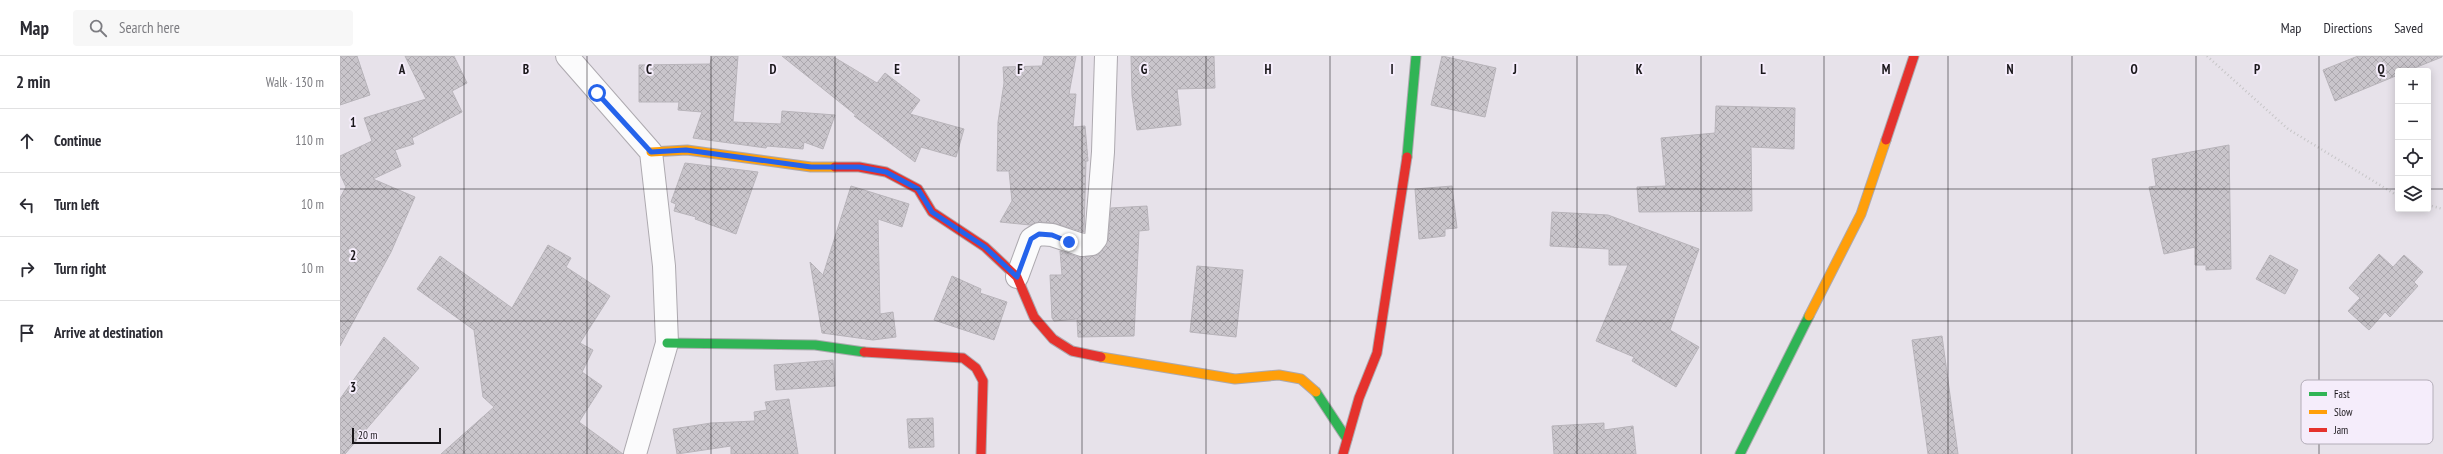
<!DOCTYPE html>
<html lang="en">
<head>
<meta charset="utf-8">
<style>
  :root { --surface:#fff; --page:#f7f7f7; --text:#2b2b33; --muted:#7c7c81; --line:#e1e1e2 }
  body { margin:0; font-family:"PT Sans Narrow",sans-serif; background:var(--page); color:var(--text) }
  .controls { position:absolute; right:12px; top:12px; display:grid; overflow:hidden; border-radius:4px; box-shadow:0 2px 10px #0003 }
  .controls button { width:36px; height:36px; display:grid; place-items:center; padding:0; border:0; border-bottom:1px solid var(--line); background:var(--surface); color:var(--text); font:20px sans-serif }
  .scale { position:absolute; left:12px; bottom:10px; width:89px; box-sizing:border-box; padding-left:4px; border:2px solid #1a171b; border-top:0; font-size:11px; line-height:14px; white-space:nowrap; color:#1a171b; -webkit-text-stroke:3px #f5edfb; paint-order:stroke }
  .stop { position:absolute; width:12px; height:12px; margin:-9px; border:3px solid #2563eb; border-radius:50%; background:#fff }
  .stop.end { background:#2563eb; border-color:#fff; box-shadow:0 1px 4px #0008 }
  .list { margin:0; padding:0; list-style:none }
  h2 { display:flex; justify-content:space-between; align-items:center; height:52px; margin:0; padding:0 16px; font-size:17px }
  h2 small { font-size:13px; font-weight:400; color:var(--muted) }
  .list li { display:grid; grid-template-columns:26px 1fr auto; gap:12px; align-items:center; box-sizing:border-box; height:64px; padding:0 16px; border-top:1px solid var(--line) }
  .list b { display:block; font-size:15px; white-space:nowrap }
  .list em { font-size:13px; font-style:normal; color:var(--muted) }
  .icon { flex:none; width:22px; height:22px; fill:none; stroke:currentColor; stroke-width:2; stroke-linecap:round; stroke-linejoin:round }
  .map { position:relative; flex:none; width:2103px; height:398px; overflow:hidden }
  header { display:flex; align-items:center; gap:24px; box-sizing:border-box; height:56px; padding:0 20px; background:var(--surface); border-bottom:1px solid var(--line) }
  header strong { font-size:19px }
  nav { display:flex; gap:22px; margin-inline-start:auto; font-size:14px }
  .search { width:280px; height:36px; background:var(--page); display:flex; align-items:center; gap:10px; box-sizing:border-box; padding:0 14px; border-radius:4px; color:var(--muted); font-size:15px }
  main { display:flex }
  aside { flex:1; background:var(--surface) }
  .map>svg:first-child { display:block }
  .building { fill:url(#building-cross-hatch); stroke:#b8b4ba }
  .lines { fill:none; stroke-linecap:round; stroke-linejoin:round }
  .street-casing { stroke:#ada9af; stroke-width:24 }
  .fast-casing { stroke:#ada9af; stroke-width:11 }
  .slow-casing { stroke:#ada9af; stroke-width:11 }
  .jam-casing { stroke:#ada9af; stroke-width:11 }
  .path { stroke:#c6c5c7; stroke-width:2.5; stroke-dasharray:1 3; stroke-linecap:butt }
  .street { stroke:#fbfbfc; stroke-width:22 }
  .fast { stroke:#30b455; stroke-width:9 }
  .slow { stroke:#ff9f0a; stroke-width:9 }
  .jam { stroke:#e5322d; stroke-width:9 }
  .route { stroke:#2563eb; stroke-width:5 }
  .grid { fill:none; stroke:#1a171b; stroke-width:1; stroke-opacity:0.55 }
  .key { fill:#f5edfb; stroke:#b3adb8; stroke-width:1 }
  .key-label { font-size:11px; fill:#1a171b }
  .grid-label { font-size:13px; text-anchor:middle; font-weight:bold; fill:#1a171b; stroke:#f5edfb; stroke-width:4; stroke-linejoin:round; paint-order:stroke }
</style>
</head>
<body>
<header>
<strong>Map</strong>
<div class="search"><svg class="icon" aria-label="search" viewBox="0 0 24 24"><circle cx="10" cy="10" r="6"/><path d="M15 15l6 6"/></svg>Search here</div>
<nav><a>Map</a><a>Directions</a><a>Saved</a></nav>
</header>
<main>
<aside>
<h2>2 min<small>Walk · 130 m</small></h2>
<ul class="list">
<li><svg class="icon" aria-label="ahead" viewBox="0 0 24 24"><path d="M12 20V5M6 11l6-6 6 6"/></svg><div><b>Continue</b></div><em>110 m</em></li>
<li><svg class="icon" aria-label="left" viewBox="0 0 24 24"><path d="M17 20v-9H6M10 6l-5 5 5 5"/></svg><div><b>Turn left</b></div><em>10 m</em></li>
<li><svg class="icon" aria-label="right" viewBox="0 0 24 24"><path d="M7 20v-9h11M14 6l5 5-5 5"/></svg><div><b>Turn right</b></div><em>10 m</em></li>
<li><svg class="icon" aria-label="arrive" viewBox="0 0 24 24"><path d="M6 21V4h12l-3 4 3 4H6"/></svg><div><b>Arrive at destination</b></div></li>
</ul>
</aside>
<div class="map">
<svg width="2103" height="398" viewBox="0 0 2103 398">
  <defs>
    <pattern id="building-cross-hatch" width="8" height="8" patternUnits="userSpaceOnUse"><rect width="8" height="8" fill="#c9c5cb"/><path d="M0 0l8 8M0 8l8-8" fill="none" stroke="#aca8ae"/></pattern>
  </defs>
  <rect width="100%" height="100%" fill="#e7e2ea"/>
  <g class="building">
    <path d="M0 0H17L30 39 0 49Z"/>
    <path d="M65 0H114L127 27 112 35 122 56 72 82 74 88 55 94 61 110 33 123 75 141 51 196 0 290V142L6 131 0 118V100L32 85 24 62 86 43Z"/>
    <path d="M372 0H398L393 66 441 68 442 55 495 59 483 93 464 86 463 93 427 90 426 92 353 82 362 56 338 54 339 46H299V9L370 8Z"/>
    <path d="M442 0H492L537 27 545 17 580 44 570 58 624 73 616 101 581 91 575 106 514 60H517Z"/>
    <path d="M704 0H736L729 38H736L733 71 745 70 748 105H746L744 176 713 167 699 166 690 169 660 166 672 145 669 115H657L658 66 664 27 663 11 702 10Z"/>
    <path d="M791 0H874L875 32 837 33 841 69 797 74 792 40Z"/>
    <path d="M1102 0 1156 12 1145 61 1091 49Z"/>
    <path d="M2018 0H2102V1L2067 15H2058V19L1995 45 1983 14Z"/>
    <path d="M1376 50 1455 52 1454 93 1411 91 1412 155 1299 156 1297 131 1326 130 1321 82 1375 77Z"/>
    <path d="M1889 89 1891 213 1866 214V209H1855V191L1824 198 1809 131 1816 130 1812 103Z"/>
    <path d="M345 107 418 116 396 178 355 163 356 161 334 155 336 148 331 146Z"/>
    <path d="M511 130 569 148 562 171 538 163 540 258 553 256 556 281 533 284 482 277 470 206 483 219Z"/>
    <path d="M1112 130 1117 172 1105 173V180L1079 183 1075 133Z"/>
    <path d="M807 150 809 174 799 175 794 280 738 281 737 263 714 265 712 262 710 219H722L720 195 738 201 758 199 768 184 771 152Z"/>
    <path d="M1212 156 1268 159 1359 193 1330 274 1359 291 1336 331 1292 305 1294 301 1256 285 1288 209H1269V193L1210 190Z"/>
    <path d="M208 189 231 202 226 211 270 240 240 287 253 294 242 316 262 330 239 366 283 398H101L154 351 143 341 134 274 77 233 100 200 172 252Z"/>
    <path d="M2039 198 2053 211 2064 199 2083 216 2074 226 2078 230 2050 261 2045 256 2029 274 2008 255 2020 242 2009 232Z"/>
    <path d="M1930 199 1958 214 1945 238 1916 223Z"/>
    <path d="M857 210 903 214 896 281 850 276Z"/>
    <path d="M612 220 641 233 640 237 667 246 654 284 594 264Z"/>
    <path d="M1602 280 1618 398H1588L1572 284Z"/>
    <path d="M44 281 79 312 5 398H0V343Z"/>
    <path d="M493 304 495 330 436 334 434 309Z"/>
    <path d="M449 343 458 398H391V390L337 398 333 373 371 367 415 365 414 356 427 354 425 346Z"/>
    <path d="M593 362 594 391 569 392 567 363Z"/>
    <path d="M1264 367V374L1293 370 1296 398H1214L1212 370Z"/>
  </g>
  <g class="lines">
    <defs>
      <g id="street">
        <path d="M227 0 311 96 324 210 327 287 295 398"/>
        <path d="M677 221 691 183 699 178 712 179 742 189 752 188 756 183 763 96 766 0"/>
      </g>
      <g id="fast">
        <path d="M1067 101 1076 0"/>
        <path d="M327 287 475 289 524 296"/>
        <path d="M976 336 1007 383"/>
        <path d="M1400 398 1469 260"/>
      </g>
      <g id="slow">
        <path d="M311 96 347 94 471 111H495"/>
        <path d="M1469 260 1521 158 1546 84"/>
        <path d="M761 301 895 323 939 319 961 323 976 336"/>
      </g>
      <g id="jam">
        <path d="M1546 84 1574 0"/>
        <path d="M495 111H519L546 116 578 133 592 156 645 191 677 221 694 261 713 283 732 295 761 301"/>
        <path d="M524 296 623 302 636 312 643 325 641 398"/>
        <path d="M1003 398 1019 342 1037 297 1067 101"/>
      </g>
    </defs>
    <use href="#street" class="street-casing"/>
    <use href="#fast" class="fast-casing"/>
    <use href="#slow" class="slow-casing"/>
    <use href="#jam" class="jam-casing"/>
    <g class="path">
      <path d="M1867 0 1948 73 2058 140"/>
      <path d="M2088 149 2103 153"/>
    </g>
    <use href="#street" class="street"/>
    <use href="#fast" class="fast"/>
    <use href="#slow" class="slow"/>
    <use href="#jam" class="jam"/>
  </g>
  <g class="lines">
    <path class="route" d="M257 37 311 96 346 94 471 111H519L546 116 578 133 592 156 645 191 677 221 691 183 699 178 712 179 729 186"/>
  </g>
  <path class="grid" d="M124 0V398M247 0V398M371 0V398M495 0V398M619 0V398M742 0V398M866 0V398M990 0V398M1113 0V398M1237 0V398M1361 0V398M1484 0V398M1608 0V398M1732 0V398M1856 0V398M1979 0V398M0 133H2058M2088 133H2103M0 265H2103"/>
  <rect x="1961" y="324" width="132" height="64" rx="6" class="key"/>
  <rect x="1969" y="336" width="18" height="4" fill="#30b455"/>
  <rect x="1969" y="354" width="18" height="4" fill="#ff9f0a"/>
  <rect x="1969" y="372" width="18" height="4" fill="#e5322d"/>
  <g class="key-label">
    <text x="1994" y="342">Fast</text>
    <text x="1994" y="360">Slow</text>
    <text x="1994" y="378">Jam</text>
  </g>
  <g class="grid-label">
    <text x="62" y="18">A</text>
    <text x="186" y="18">B</text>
    <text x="309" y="18">C</text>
    <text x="433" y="18">D</text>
    <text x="557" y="18">E</text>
    <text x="680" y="18">F</text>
    <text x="804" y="18">G</text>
    <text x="928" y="18">H</text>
    <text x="1052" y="18">I</text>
    <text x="1175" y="18">J</text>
    <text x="1299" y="18">K</text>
    <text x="1423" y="18">L</text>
    <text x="1546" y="18">M</text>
    <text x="1670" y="18">N</text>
    <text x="1794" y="18">O</text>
    <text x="1917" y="18">P</text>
    <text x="2041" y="18">Q</text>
    <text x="13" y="71">1</text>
    <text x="13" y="204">2</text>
    <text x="13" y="336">3</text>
  </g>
</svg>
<div class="controls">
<button>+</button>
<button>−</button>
<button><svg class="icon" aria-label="locate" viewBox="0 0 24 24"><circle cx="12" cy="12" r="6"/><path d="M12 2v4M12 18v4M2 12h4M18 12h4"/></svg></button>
<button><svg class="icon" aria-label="layers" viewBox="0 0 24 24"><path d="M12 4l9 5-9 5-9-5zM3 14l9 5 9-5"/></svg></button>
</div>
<div class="scale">20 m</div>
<div class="stop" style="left:257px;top:37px"></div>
<div class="stop end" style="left:729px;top:186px"></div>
</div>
</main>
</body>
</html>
